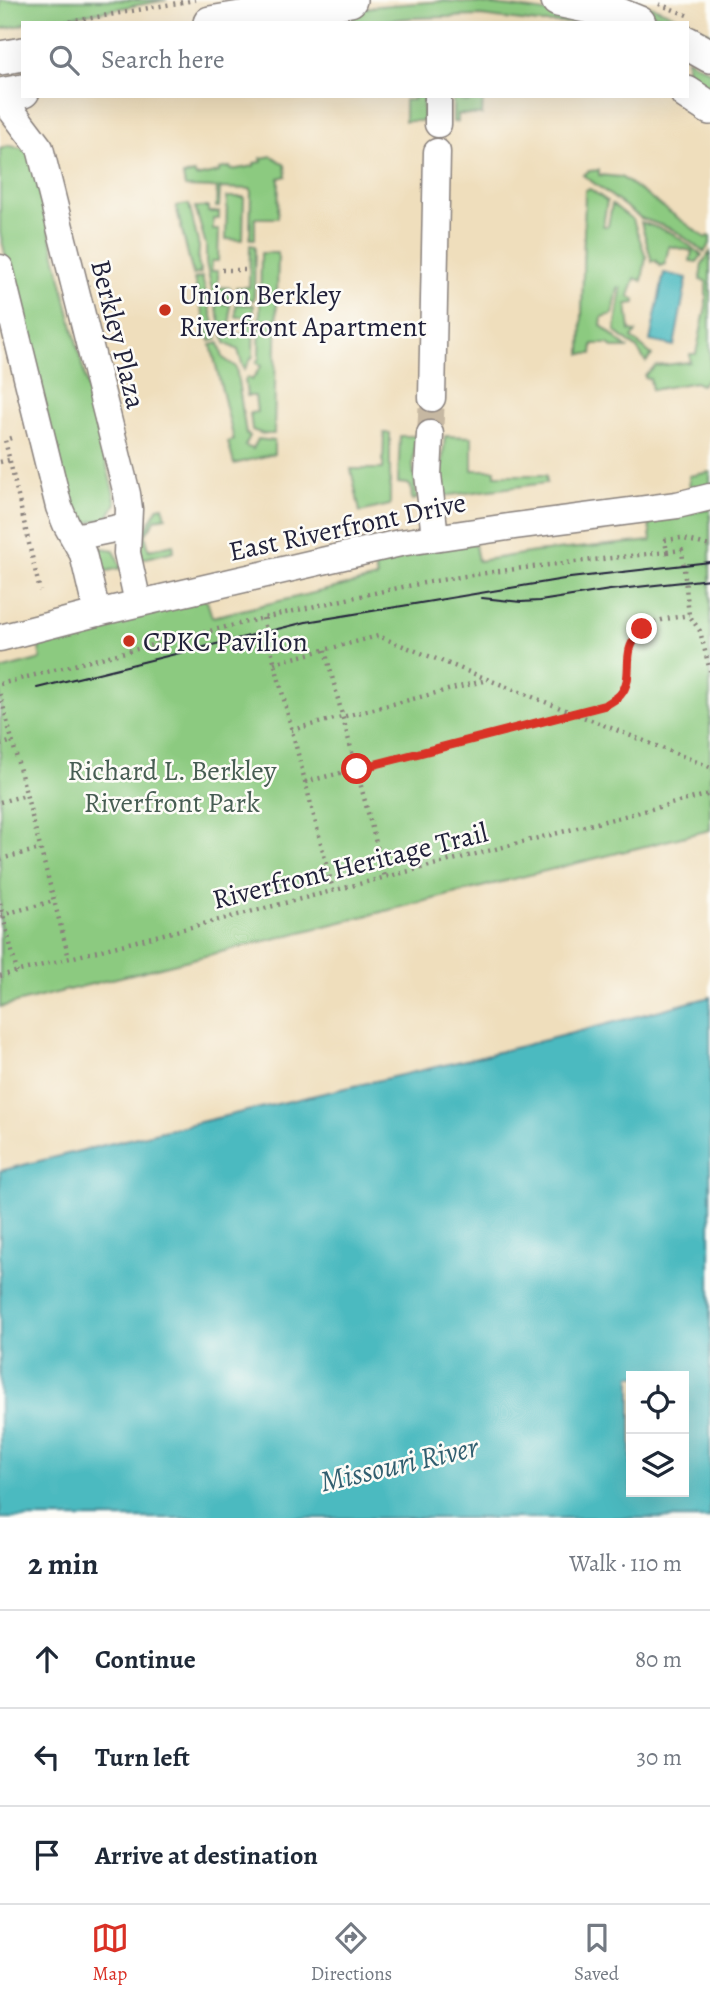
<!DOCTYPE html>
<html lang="en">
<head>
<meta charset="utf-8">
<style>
  :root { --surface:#fff; --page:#f2f2f3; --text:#1f2937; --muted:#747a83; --line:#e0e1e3; --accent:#d93025 }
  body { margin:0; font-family:Alegreya,serif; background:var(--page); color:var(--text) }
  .controls { position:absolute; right:21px; bottom:21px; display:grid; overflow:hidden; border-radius:0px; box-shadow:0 7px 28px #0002 }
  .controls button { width:63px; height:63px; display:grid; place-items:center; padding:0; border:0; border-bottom:2px solid var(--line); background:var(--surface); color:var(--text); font:35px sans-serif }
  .stop { position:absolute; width:21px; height:21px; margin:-16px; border:5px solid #d93025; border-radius:50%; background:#fff }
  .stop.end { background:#d93025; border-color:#fff; box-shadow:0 2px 7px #0008 }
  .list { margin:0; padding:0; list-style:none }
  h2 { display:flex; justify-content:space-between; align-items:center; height:91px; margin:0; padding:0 28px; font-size:30px }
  h2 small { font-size:23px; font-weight:400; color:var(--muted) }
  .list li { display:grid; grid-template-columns:46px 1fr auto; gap:21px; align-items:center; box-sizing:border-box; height:98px; padding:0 28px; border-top:2px solid var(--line) }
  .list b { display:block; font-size:26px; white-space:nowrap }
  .list em { font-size:23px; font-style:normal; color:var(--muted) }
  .icon { flex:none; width:38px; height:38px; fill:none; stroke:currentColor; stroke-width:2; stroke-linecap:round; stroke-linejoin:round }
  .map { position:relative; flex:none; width:710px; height:1518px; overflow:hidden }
  .search { position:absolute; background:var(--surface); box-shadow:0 7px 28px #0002; left:21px; right:21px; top:21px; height:77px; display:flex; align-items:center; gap:18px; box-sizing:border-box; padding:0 24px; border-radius:0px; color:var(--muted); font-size:26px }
  .sheet { height:385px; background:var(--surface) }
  nav { display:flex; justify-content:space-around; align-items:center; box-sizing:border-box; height:98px; border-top:2px solid var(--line); background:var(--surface); font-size:19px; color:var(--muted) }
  nav a { display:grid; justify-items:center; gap:4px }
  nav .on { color:var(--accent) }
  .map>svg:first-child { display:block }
  .green { fill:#8cca80; stroke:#57765e; stroke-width:2 }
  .water { fill:#4bbac0; stroke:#366e7e; stroke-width:2; fill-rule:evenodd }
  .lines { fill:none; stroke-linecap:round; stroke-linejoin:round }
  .minor-tunnel { stroke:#c6b8a2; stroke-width:26; stroke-dasharray:26 13; stroke-linecap:butt }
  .minor-casing { stroke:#88807c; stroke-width:29 }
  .major-casing { stroke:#88807c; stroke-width:36 }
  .path { stroke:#88807c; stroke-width:4.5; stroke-dasharray:2 5; stroke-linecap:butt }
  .minor { stroke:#fff; stroke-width:26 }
  .major { stroke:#fff; stroke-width:33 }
  .tram { stroke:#22223b; stroke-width:2 }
  .route { stroke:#d93025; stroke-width:9 }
  .poi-dot { fill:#c8321e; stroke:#fdfcf7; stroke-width:2.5 }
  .labels { text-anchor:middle; stroke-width:5; stroke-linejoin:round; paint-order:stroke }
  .poi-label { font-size:28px; fill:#22223b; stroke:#fdfcf7; text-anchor:start }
  .street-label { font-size:28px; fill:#22223b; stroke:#fdfcf7 }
  .park-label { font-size:28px; fill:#475d53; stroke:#fdfcf7 }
  .water-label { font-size:30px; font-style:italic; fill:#325f70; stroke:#fdfcf7 }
</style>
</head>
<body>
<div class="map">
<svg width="710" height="1518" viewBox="0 0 710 1518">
  <rect width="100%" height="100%" fill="#fdfcf7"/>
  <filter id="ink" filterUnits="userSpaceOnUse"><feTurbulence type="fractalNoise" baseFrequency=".0143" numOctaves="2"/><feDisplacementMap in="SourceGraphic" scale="14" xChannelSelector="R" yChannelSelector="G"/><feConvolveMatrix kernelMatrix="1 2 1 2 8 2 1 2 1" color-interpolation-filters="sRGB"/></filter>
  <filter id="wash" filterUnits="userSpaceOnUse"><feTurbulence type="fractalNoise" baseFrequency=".00686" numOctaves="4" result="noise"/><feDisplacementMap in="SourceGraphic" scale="28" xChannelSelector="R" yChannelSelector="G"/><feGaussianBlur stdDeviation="1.57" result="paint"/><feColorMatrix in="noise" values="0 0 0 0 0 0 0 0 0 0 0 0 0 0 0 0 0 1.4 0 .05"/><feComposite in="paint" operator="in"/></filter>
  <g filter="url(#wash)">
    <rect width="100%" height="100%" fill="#efdebc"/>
    <g class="green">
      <path d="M0 0H167L36 23H23V25L0 29Z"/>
      <path d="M618 0C650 0 681 20 710 33V39L687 28V23H677Z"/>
      <path d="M444 1C497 4 546 10 596 23H538L480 16 410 18 365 23H283L378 6Z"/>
      <path d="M687 59 710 71V88L687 75Z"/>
      <path d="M413 96H423V121H405V100H413Z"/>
      <path d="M453 96H460L461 101 469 102 470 96H483L482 115 458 114V122H453Z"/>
      <path d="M8 146 23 148 30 153 116 503 108 518 87 523 74 518 44 412 0 233V149Z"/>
      <path d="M272 156 285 165 286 176 279 178 278 218H255V239H250L251 189 220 188 219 207H216L217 188 185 187 183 176 194 173 196 177 219 172V169L230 167 231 170 254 166V163L262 162 261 158Z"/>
      <path d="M599 170V175L621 177 706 238 708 236 710 237V244L704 252 674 230 641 218 583 175 589 171Z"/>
      <path d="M590 189 607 201 603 226H608L612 204 633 220 646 257 642 281 635 278 629 296 635 300V303L627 304 630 331 636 332 632 338 652 355 646 362 637 349 615 331 621 289 618 288 613 314 602 317 601 325 627 348H613L608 344H593L592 354H581L585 190Z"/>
      <path d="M227 197H244L243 240 226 239Z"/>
      <path d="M189 204 199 247 198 261 201 273 193 275 176 206Z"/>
      <path d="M195 207H208V212H219V219H213V230H219L218 261H212L211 271H218V287L231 288V299H214L206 263V245Z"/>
      <path d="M641 222 672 233 702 255 697 262 690 261 692 251 669 246 665 264 660 266 655 260 652 262Z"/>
      <path d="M250 245 255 246 254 300 236 299V287H249Z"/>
      <path d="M710 252V377L701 385 695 382 652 390 650 379 645 378V375L656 366 690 362V354H696L706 306V281L700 280 702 264Z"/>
      <path d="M261 253H278L274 434H263L252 430 250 413 257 412 255 396H247L245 380 247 377 252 380 261 366 256 363 259 358Z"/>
      <path d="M202 277 218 339 210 341 194 279Z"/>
      <path d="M216 304H230L231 334H246V317H236V304L254 305 253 356 244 370 238 350 225 343Z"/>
      <path d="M219 343 223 358 236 367 246 434 250 436 245 446 253 449 258 439 274 441V454L234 464 228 442 234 440 211 345Z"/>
      <path d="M384 433H390V505L360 512 351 469H383Z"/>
      <path d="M400 436H416L413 465 417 499 412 500 411 487 408 484 398 483Z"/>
      <path d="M445 436 472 437V470H495V475H546L547 483 443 496 441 477Z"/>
      <path d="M710 472V485L690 489 689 476Z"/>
      <path d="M163 506 166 517 156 519 145 535 149 550 173 544 174 551 142 559 140 539 158 507Z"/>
      <path d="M710 509V830L0 1007V670L41 659 38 643 203 599 207 601 212 617 377 578 374 563 377 560 471 543 475 545 478 561 535 552 651 541 649 523 652 521Z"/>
      <path d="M102 548 114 550 121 568 98 573C97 564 92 554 102 548Z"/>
    </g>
    <g class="water">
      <path d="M664 273 687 278 674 346 650 341Z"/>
      <path d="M710 997V1518H0V1171C140 1135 281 1103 423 1070 519 1048 614 1022 710 997ZM631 1376H684V1492H631Z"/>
    </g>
  </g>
  <g filter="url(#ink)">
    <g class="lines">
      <path class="minor-tunnel" d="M430 434 432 398"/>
      <defs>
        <g id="minor">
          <path d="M0 95 40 148 127 494 129 509 127 553 138 603"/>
          <path d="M438 124V96"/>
          <path d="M0 268 59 507 66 524 83 554 97 613"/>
          <path d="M432 398 437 152"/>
          <path d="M430 434 428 474 435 537"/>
          <path d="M75 537 128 526"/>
          <path d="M0 638 97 613 400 543 515 526 677 505 710 497"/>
        </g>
        <g id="major">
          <path d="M558 0 610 11 639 23"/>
          <path d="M210 23 350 0"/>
          <path d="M687 43 710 56"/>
          <path d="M0 58 23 54"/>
          <path d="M687 93 710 108"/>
          <path d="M0 95 23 91"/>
        </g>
      </defs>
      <use href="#minor" class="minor-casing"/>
      <use href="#major" class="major-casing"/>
      <g class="path">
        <path d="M659 4 687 15"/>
        <path d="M63 23 195 0"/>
        <path d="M222 270H246"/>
        <path d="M11 438 5 440 40 591"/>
        <path d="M0 462 9 460"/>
        <path d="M667 552 682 550 689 615 700 631 710 671"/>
        <path d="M263 618 333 890"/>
        <path d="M325 650 385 877"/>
        <path d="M274 663 378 636 710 767"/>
        <path d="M0 684C132 650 264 616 398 588 486 570 577 562 667 552L665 540 681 538 710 546"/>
        <path d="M0 694 69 958"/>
        <path d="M291 730 487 680"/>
        <path d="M0 745 13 741"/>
        <path d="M305 782 606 705C615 699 624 692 627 681 633 663 625 643 642 629 654 619 674 618 689 615"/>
        <path d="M0 802 26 795"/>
        <path d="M0 859 40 849"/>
        <path d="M0 903 17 972"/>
        <path d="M1 915 54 901"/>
        <path d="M0 976 710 794"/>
      </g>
      <use href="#minor" class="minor"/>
      <use href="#major" class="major"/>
      <g class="tram">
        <path d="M482 598 521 602 540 601 610 590 710 579"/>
        <path d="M37 688 306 622 570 578 710 562"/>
      </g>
    </g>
  </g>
  <g class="lines" filter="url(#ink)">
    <path class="route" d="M357 769 606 705C610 702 616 699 620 695 632 681 626 665 630 649 632 641 637 636 642 629"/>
  </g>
  <g class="poi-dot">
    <circle cx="165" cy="310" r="7"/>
    <circle cx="129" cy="641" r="7"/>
  </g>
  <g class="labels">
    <g class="poi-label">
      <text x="179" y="304">Union Berkley<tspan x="179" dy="32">Riverfront Apartment</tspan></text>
      <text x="143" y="651">CPKC Pavilion</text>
    </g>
    <g class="street-label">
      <text transform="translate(119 334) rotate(76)" y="10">Berkley Plaza</text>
      <text transform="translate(347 526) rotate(-12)" y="10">East Riverfront Drive</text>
      <text transform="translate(350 865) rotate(-14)" y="10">Riverfront Heritage Trail</text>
    </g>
    <g class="park-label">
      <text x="172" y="780">Richard L. Berkley<tspan x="172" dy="32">Riverfront Park</tspan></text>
    </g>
    <g class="water-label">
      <text transform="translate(399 1464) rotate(-13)" y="10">Missouri River</text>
    </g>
  </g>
</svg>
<div class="controls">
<button><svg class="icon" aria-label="locate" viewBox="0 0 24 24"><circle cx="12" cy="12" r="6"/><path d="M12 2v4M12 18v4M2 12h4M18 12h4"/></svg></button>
<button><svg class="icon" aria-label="layers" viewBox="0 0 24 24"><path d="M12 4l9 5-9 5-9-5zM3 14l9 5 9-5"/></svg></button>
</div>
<div class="stop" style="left:357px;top:769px"></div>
<div class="stop end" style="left:642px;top:629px"></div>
<div class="search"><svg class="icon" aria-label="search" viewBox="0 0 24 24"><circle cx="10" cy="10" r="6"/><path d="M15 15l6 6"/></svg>Search here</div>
</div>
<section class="sheet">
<h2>2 min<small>Walk · 110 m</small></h2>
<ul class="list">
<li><svg class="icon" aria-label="ahead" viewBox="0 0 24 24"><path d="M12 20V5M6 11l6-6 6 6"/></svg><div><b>Continue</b></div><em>80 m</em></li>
<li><svg class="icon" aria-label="left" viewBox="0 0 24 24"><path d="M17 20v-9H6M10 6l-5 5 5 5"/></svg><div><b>Turn left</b></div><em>30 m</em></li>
<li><svg class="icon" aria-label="arrive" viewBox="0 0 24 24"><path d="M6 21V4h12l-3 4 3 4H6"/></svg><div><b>Arrive at destination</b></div></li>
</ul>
</section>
<nav>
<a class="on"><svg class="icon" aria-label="map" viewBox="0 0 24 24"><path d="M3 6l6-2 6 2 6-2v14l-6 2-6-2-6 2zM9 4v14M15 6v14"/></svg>Map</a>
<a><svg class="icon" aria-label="directions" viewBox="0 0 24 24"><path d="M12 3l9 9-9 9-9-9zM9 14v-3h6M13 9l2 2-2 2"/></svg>Directions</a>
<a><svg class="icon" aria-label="saved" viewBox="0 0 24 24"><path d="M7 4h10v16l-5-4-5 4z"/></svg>Saved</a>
</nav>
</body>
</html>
